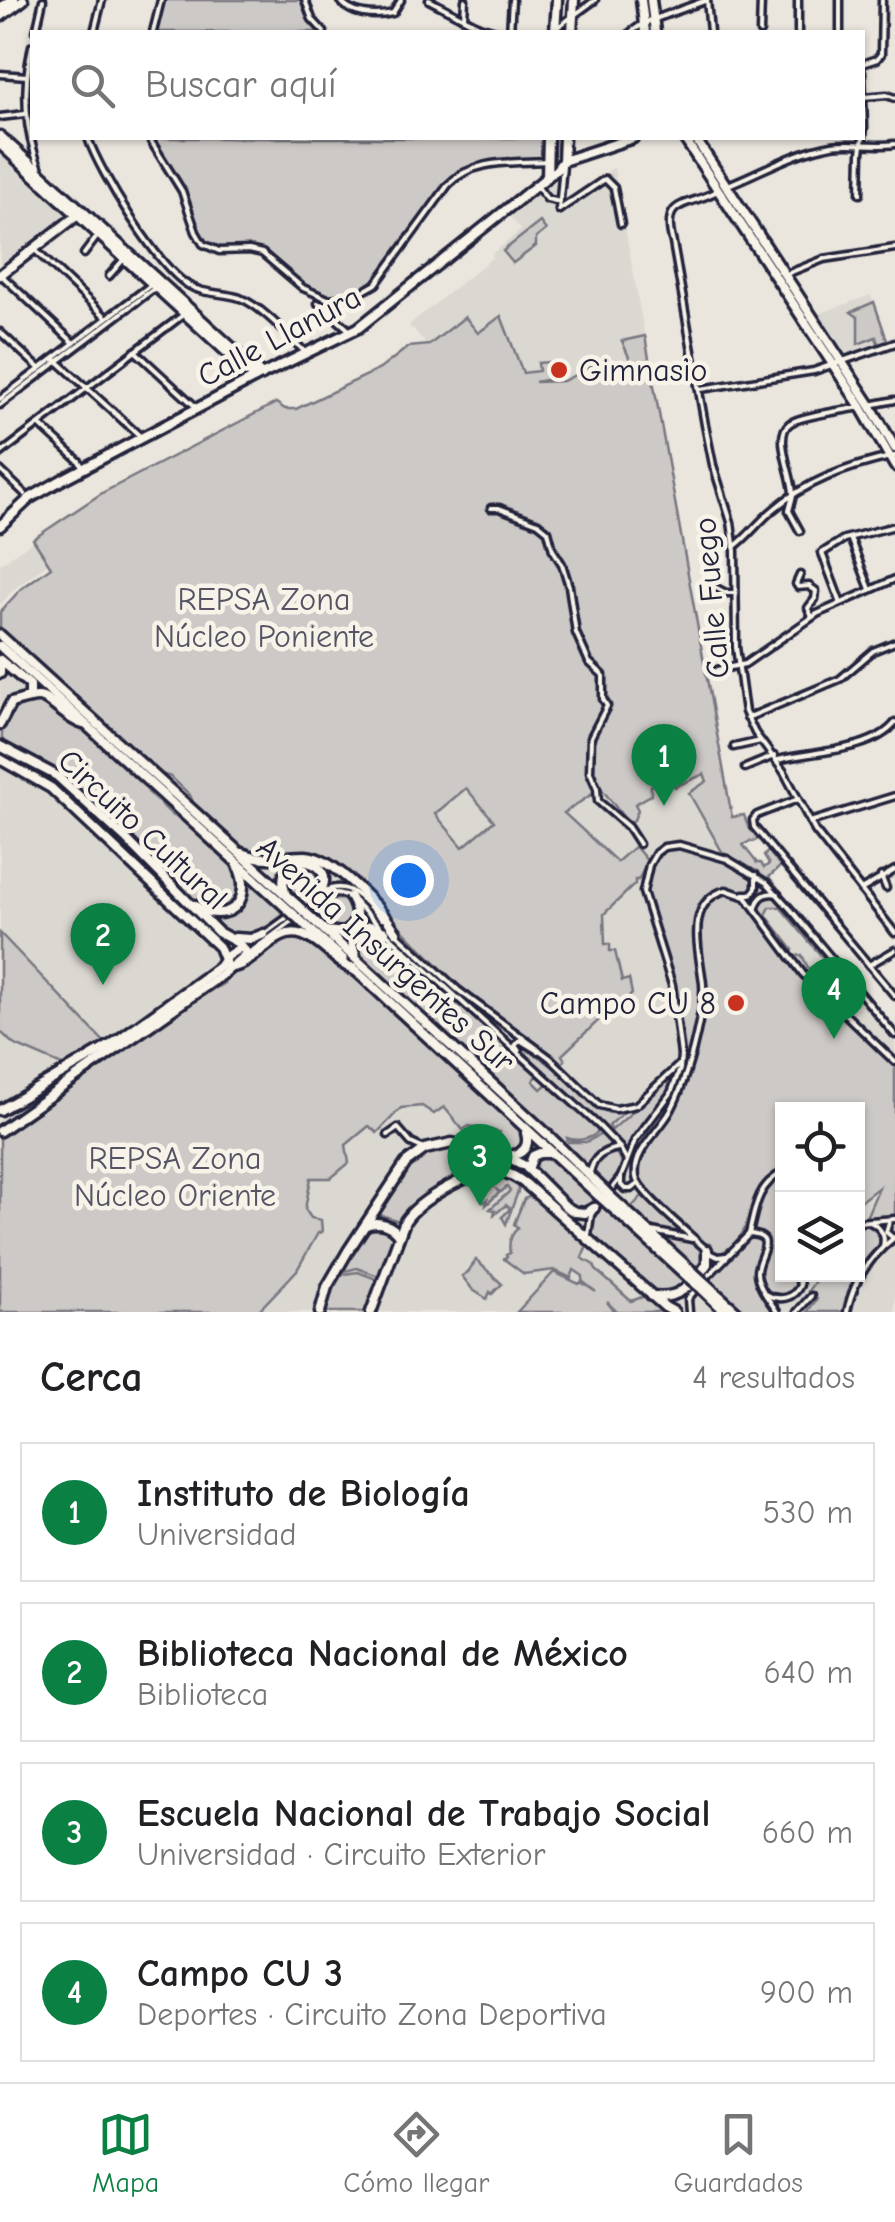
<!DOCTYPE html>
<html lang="es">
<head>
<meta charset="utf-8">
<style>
  :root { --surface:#fff; --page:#f2f2f2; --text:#202124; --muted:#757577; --line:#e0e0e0; --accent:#0b8043 }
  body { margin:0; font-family:"Comic Neue",sans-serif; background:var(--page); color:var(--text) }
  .controls { position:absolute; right:30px; bottom:30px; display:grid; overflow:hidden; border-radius:0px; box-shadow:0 2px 8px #0004 }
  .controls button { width:90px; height:90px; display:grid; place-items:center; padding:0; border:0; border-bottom:2px solid var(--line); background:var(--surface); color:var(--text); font:50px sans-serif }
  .you { position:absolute; left:408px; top:880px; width:35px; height:35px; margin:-25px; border:8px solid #fff; border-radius:50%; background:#1a73e8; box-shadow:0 0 0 15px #1a73e833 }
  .badge { display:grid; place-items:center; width:65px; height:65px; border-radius:50%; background:var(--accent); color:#fff; font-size:32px; font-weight:700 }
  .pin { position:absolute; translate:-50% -82px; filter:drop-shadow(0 2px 5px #0008) }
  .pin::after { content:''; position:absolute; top:52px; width:35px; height:30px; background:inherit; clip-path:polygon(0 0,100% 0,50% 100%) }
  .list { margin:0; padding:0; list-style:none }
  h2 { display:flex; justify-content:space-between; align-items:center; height:130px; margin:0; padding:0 40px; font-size:42px }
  h2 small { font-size:32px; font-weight:400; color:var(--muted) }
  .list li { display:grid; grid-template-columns:65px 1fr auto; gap:30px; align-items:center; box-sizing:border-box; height:140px; margin:0 20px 20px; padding:0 20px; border:2px solid var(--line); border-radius:0px }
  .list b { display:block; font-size:38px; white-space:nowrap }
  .list p { margin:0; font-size:32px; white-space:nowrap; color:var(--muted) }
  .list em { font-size:32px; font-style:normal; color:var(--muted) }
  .icon { flex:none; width:55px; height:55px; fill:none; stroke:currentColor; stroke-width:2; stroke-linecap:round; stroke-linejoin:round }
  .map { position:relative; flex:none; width:895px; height:1312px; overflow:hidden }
  .search { position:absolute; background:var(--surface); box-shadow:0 2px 8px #0004; left:30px; right:30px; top:30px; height:110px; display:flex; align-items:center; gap:25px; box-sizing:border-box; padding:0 35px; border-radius:0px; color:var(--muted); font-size:38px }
  .sheet { height:770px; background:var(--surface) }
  nav { display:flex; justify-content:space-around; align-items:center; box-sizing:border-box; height:140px; border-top:2px solid var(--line); background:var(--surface); font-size:28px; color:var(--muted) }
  nav a { display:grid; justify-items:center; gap:5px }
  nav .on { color:var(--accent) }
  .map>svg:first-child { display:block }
  .built { fill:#dbd8d2; fill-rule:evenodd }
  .green { fill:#cdc9c6; stroke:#787680; stroke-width:2.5; fill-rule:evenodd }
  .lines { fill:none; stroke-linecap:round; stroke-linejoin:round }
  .street-casing { stroke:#22223b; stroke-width:11 }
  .secondary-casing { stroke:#22223b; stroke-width:15 }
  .highway-casing { stroke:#22223b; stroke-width:19 }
  .street { stroke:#f7f3e8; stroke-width:4 }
  .secondary { stroke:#f7f3e8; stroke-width:8 }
  .highway { stroke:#f7f3e8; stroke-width:11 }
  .secondary-bridge-casing { stroke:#22223b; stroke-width:15; stroke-linecap:butt }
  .secondary-bridge { stroke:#f7f3e8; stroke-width:8 }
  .poi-dot { fill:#c8321e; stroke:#f7f3e8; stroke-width:4 }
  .labels { text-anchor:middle; stroke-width:9; stroke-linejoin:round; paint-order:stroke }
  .street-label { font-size:32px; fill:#22223b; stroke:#f7f3e8 }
  .poi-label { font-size:32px; fill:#22223b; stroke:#f7f3e8; text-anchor:start }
  .park-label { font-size:32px; fill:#555465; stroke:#f7f3e8 }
</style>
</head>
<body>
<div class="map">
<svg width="895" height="1312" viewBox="0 0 895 1312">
  <rect width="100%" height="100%" fill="#eae6de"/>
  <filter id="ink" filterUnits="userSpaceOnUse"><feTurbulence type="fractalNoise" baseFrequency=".01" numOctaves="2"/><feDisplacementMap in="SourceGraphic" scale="20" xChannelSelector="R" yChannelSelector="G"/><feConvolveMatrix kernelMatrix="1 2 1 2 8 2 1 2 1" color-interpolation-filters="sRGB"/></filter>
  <g filter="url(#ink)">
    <g class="built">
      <path d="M0 149 73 215 0 274Z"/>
      <path d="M614 167 732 817 744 815 738 839 895 1029V1312H0V612L21 589 51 566 48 563 13 590 0 605V564L102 493 276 403 285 409H296L380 369 408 347 427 346 413 328 410 329V324L493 257 492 254 521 230 508 214 562 170 559 203 565 204ZM782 1110H858V1274H782Z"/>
      <path d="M871 295 888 343 844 358 815 315Z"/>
    </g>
    <g class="green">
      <path d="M164 0H300L312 21 321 32H156Z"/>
      <path d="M152 138H545L544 159C509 161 473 156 446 183L377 278 362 290 352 294 338 296 324 294 302 283 264 250 249 247 219 248 205 242 198 231 185 189Z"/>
      <path d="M540 222 546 230 536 238V246L513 263 503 251Z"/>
      <path d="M874 302 888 343 879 346 876 337 858 344V317L851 312Z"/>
      <path d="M501 316 523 373 539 371 538 363 549 362 550 379 535 382 563 381 597 364 599 367 601 365 606 373 631 362 622 341 645 336 732 817 744 815 747 824 759 838 753 842 751 841 743 845 757 863H761L764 868 769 864 764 856 769 850 782 865 769 877 788 900 753 870 724 855 689 793 707 781 704 774 675 787 668 776 651 786V795L635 804 638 810 634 820 628 823 601 788 564 813 617 862 635 846 648 862 638 880H635V884L604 914 605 944H610V951H615L622 981 629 979 632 994 625 1001 623 1000 617 1003 562 1055 565 1060 561 1064 457 984 363 890 336 866 319 855H257L243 849 196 809 190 795 171 777 153 771 0 630V612L21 589 51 567 33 539 102 493 276 403 285 409H296L380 369 408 347 429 345 465 317 478 333ZM466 788 494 821 463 847 435 814Z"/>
      <path d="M41 699 69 721 83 727 141 779 148 792 172 815 191 825 226 857 239 874 241 882 236 902 219 911 199 905 174 885 131 839 121 823 108 809 98 810 56 770 2 741C0 710 17 705 41 699Z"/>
      <path d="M52 775 130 847 123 853 46 781V779Z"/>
      <path d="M672 847 728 862 753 877 755 885 748 892C741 891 732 888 725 889 679 891 698 957 700 983 702 1001 698 1045 684 1057L671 977 645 891C647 872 652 853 672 847Z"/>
      <path d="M298 866 311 868C325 882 314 891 301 902L287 884 289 874Z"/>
      <path d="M245 875 288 914C245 940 239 948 200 911 235 925 239 904 245 875Z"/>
      <path d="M775 894 855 991 838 1005 796 960V956L802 955 808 968 834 997 843 993 844 983 780 907H770L766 915 793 950 791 952 758 908 765 898Z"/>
      <path d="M723 895H730L743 899 802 975 895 1066V1218L865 1220 879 1187 858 1203V1110H782V1169C743 1188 761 1235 719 1254L714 1252 643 1188 639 1179 640 1162 678 1102 696 1053 706 999 700 938 701 917 714 899Z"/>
      <path d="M341 899C362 910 352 936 332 928 325 925 318 916 312 911L328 900Z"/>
      <path d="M367 929 382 933 538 1075 533 1081 541 1089 547 1084 600 1130C592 1139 577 1142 567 1138L568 1142H586L602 1134 614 1146 602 1150 588 1168 359 956 355 941 359 933Z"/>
      <path d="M0 933 106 1044 69 1066H64L13 1044 0 1031Z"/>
      <path d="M292 936 308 940 369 988 489 1098 523 1133 524 1141 520 1150 510 1153 498 1148 500 1132 469 1126 463 1130 444 1107 434 1114 422 1106 401 1108 377 1133 369 1126 346 1145 349 1163 331 1178H311L305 1209 311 1218 321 1220 322 1232 318 1233 297 1270 285 1283 259 1310 248 1312H0V1135L213 983 216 988 224 983 222 979 283 938Z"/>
      <path d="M520 1043 555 1068 595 1106 609 1113 624 1112 609 1126 612 1130 677 1072C666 1103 640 1124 626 1154 594 1115 553 1083 518 1045Z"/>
      <path d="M447 1147 476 1150V1172L437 1188 415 1204 399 1221 381 1215 379 1210C399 1179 408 1154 447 1147Z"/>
      <path d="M609 1152 616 1153 622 1162 619 1175 608 1189 596 1177 593 1167Z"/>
      <path d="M539 1156C562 1160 581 1184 598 1200L586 1210C565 1209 548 1185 533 1171 531 1163 532 1160 539 1156Z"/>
      <path d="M489 1174 505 1175 520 1186 506 1224 502 1217 510 1209 506 1205 494 1215 495 1210 490 1209 510 1191 507 1187 501 1192 497 1190 499 1193 486 1205 487 1200 484 1202 480 1198 496 1184Z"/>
      <path d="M782 1176V1274L796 1275C799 1285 795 1293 784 1297 769 1295 758 1283 760 1267 762 1258 767 1252 768 1243L763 1235 751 1231C758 1205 759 1191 782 1176Z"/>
      <path d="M642 1196 682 1230 677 1234 647 1227 629 1210Z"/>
      <path d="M529 1197H536L589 1241 582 1258 594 1265 596 1270 631 1301 645 1296 668 1312H617L607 1302 615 1312H517L554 1272 579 1284 581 1282 596 1292 582 1281 583 1276 574 1270 571 1278 554 1270 524 1274 504 1259 507 1257 506 1255 510 1253C508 1243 510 1235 518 1228L514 1224 524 1199Z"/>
      <path d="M602 1203 689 1283C678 1293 665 1295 651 1291L594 1239C585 1227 593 1213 602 1203Z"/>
      <path d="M858 1224C872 1224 881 1231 881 1244 864 1265 848 1284 844 1312H807L817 1299 808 1291 819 1275 858 1274Z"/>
      <path d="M375 1225 392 1231 396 1238 381 1277 357 1268 341 1272 366 1231Z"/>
      <path d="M657 1235C679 1240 717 1241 698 1272Z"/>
      <path d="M753 1236 761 1241C762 1252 757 1255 755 1265 751 1283 765 1298 774 1312H741L706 1280 748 1237Z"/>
      <path d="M476 1260 502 1284 492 1294 490 1292 487 1299 473 1290 462 1276 468 1272Z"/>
      <path d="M358 1272 379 1280 374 1290 375 1293 368 1312H323L330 1289 337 1275Z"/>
    </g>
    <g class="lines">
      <defs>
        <g id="street">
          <path d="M305 0 312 19 324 32"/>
          <path d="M340 0C350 16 376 17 393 13L401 0"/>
          <path d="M429 0 479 26 499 32"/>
          <path d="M840 0V32"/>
          <path d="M464 18 465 0"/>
          <path d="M36 32 43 0"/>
          <path d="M94 32 102 0"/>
          <path d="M153 32 161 0"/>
          <path d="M510 32 512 0"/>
          <path d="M551 32 595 0"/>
          <path d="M631 32 644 23 707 0 710 32"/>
          <path d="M760 32 761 0"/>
          <path d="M798 32V0"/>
          <path d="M32 46C23 87 24 129 40 169"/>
          <path d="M862 64 877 59 881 54 882 0"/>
          <path d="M0 74 27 76"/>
          <path d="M863 97 887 95 895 98"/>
          <path d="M0 117 25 114"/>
          <path d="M88 138C100 173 157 266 188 285 204 295 223 292 240 298 263 307 288 336 306 353"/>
          <path d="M149 138 182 191 196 232 203 244 219 251 249 250 262 253 303 288 328 299 353 297 376 284 448 185C473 158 514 163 547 161"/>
          <path d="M728 185C761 172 796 151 832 145 853 142 874 147 895 144"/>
          <path d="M537 186 547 199 560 202"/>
          <path d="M719 190C688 208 660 197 673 243L705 425 713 465 731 522 735 551 736 647 745 712 755 733 784 772 815 831 895 933"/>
          <path d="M860 194 861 153 864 127 862 71"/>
          <path d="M559 210 605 179 614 188 621 224"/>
          <path d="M559 210 563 165"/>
          <path d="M34 249 107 318"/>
          <path d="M84 254 99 234"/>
          <path d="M1 275 74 343"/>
          <path d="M784 275 824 259 895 248"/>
          <path d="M109 276 124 259"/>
          <path d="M318 303 348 329"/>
          <path d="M0 332 40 369"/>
          <path d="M135 351 197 408"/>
          <path d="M56 360 141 437"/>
          <path d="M701 389 814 371 895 343"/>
          <path d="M0 399 152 284"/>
          <path d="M0 405 156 287"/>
          <path d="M870 405 895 400"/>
          <path d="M41 426 79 461 83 468"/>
          <path d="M0 454 183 315"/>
          <path d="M0 470 25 494"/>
          <path d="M491 508H499L538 523 548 531 553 550 562 564 569 586 576 633 589 662 603 675V699L607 706 591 737 590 772 597 788 598 801 628 827 639 844"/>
          <path d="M800 531 789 511C790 506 792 501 793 495 794 478 773 437 789 424 797 416 847 410 861 407"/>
          <path d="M850 538 870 589"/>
          <path d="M734 547C749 536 759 521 774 509 808 480 852 465 895 456"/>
          <path d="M800 575 796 584 798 587 809 586 816 591 815 599 808 608 812 617"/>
          <path d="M707 583 726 593H734"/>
          <path d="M840 601 822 553 844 539 895 526"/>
          <path d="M717 670 745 664 817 614 895 579"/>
          <path d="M747 718 840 679 873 651 895 642"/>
          <path d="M734 747 761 741"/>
          <path d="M778 760C812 751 872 752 895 723"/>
          <path d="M745 768 774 756"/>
          <path d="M798 799 757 815 753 820 754 827 895 996"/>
          <path d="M810 822 895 796"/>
          <path d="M881 876 886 888"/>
          <path d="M861 890 895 870"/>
          <path d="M320 894C348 876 363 901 382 919"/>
          <path d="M743 894H751L756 888V875"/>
          <path d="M356 903 387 934 599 1126 620 1148 627 1161"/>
          <path d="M756 908C758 897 766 891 778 894"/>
          <path d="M396 933 458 990 550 1058 599 1105 616 1109 636 1105 680 1064"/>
          <path d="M263 935 292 914"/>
          <path d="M249 953 328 895 337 893 349 896"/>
          <path d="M869 965 895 950"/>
          <path d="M519 1051 515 1046 520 1040 538 1051"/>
          <path d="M388 1135 398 1128 411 1143 422 1148"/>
          <path d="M590 1173C593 1157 603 1151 618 1148"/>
          <path d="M621 1177V1185L625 1189H631L638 1184"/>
          <path d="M610 1191 621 1177 635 1140 671 1093 680 1069 681 1055 672 985 643 892 649 865 656 853 664 847 679 845 727 859 767 883 792 911 895 1035"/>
          <path d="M858 1222 895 1219"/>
          <path d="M870 1222C880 1227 886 1235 883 1246"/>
          <path d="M889 1222 886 1232 893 1238"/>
          <path d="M652 1231 692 1239"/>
          <path d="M749 1234C755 1209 757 1185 782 1173"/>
          <path d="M588 1235 591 1215 599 1202"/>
          <path d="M726 1256 718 1257 711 1254C697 1240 638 1193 636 1177 632 1151 660 1131 671 1110 685 1083 693 1052 699 1022 702 1009 704 997 703 984 700 952 683 902 726 890L746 897 803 974 895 1062"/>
          <path d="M705 1279 749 1234C780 1236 756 1257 757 1273 758 1287 770 1301 777 1312"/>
          <path d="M767 1295C780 1301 794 1299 800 1285L797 1274"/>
          <path d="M689 1312 688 1299 696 1289"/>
          <path d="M797 1312 811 1296"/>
          <path d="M847 1312C853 1282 870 1256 895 1237"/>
        </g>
        <g id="secondary">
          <path d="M641 0 645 32"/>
          <path d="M651 0 655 32"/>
          <path d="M0 17 23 0"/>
          <path d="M555 32 557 0"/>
          <path d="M572 32 574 0"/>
          <path d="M0 136 262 375"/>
          <path d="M684 138 861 407 895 466"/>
          <path d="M695 138 870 405 895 448"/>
          <path d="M0 144 255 378"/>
          <path d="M563 161 564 138"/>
          <path d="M547 177 548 138"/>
          <path d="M0 275 79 214"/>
          <path d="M0 526 30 498 65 478 255 378 358 328 557 169 563 161 633 138"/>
          <path d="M0 635 297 905"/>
          <path d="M0 646 290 911"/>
          <path d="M0 660 30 685V698"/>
          <path d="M0 666V673"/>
          <path d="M0 724 11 703C19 701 29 697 38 697 50 697 65 719 83 724"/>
          <path d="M0 746 57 776 125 838 218 932 238 943 246 952 245 955 223 974 0 1131"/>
          <path d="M0 759 51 788 219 947 227 967C254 970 273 924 303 935 323 942 335 963 356 971"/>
          <path d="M242 853C264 862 283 856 306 856 334 857 381 909 396 932"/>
          <path d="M285 892C271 844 350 859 315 898"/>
          <path d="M194 905C213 919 242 916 243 887 244 879 240 871 237 863"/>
          <path d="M309 916 546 1133 604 1190"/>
          <path d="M302 922 343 959"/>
          <path d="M327 931 343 933C359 924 359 912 350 897"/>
          <path d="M235 938 251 939 264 934"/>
          <path d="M355 955 352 944 358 932 369 926 385 932"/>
          <path d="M353 968 599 1196"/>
          <path d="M0 1110 111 1045 219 967 227 956 241 947"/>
          <path d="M509 1156C523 1154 530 1147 526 1133"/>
          <path d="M528 1169 533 1156 540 1153H548"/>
          <path d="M483 1172 476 1168C472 1159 475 1150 485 1148"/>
          <path d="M612 1198 694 1273"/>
          <path d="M607 1203 689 1278"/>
          <path d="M366 1225C378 1220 393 1225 399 1236"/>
          <path d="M700 1274 707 1264V1250"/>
          <path d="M706 1284 737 1312"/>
          <path d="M702 1289 726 1312"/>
          <path d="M652 1296C669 1298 678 1295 691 1284"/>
          <path d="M320 1312 327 1287 348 1251 406 1163 425 1149 452 1143 498 1152 525 1166 566 1207 575 1212 585 1213 594 1208"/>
          <path d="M371 1312 405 1221C419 1200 471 1170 497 1171 509 1172 518 1178 527 1185L665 1307 674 1312"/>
        </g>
        <path id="highway" d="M0 10 13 0"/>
      </defs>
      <use href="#street" class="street-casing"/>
      <use href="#secondary" class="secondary-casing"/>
      <use href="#highway" class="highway-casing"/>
      <use href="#street" class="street"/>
      <use href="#secondary" class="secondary"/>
      <use href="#highway" class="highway"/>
      <defs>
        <g id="secondary-bridge">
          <path d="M297 905 309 916"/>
          <path d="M290 911 302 922"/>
          <path d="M604 1190 612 1198"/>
          <path d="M599 1196 607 1203"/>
          <path d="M694 1273 706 1284"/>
          <path d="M689 1278 702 1289"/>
        </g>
      </defs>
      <use href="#secondary-bridge" class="secondary-bridge-casing"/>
      <use href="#secondary-bridge" class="secondary-bridge"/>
    </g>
  </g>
  <g class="poi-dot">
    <circle cx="559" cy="370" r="10"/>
    <circle cx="736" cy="1003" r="10"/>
  </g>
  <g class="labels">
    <g class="street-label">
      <text transform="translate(279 336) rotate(-28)" y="11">Calle Llanura</text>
      <text transform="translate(711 598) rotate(-95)" y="11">Calle Fuego</text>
      <text transform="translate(143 829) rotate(43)" y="11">Circuito Cultural</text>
      <text transform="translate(386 954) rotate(42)" y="11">Avenida Insurgentes Sur</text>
    </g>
    <g class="poi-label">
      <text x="579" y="381">Gimnasio</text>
      <text x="716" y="1014" text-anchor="end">Campo CU 8</text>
    </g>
    <g class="park-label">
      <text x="264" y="610">REPSA Zona<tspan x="264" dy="37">Núcleo Poniente</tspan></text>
      <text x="175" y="1169">REPSA Zona<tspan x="175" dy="37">Núcleo Oriente</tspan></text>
    </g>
  </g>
</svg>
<div class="controls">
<button><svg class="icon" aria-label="locate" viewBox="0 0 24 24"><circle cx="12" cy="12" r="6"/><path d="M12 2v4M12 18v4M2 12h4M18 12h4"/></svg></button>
<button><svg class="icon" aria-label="layers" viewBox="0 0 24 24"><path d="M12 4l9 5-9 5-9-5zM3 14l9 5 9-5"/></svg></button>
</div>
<div class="you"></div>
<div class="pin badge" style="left:664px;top:806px">1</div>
<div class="pin badge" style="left:103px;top:985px">2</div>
<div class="pin badge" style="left:480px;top:1206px">3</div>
<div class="pin badge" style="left:834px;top:1039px">4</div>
<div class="search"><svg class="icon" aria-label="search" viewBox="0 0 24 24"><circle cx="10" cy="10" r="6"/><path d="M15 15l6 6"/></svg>Buscar aquí</div>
</div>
<section class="sheet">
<h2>Cerca<small>4 resultados</small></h2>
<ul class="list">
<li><span class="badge">1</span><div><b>Instituto de Biología</b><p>Universidad</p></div><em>530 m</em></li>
<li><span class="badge">2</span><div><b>Biblioteca Nacional de México</b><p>Biblioteca</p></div><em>640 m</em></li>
<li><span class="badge">3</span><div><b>Escuela Nacional de Trabajo Social</b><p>Universidad · Circuito Exterior</p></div><em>660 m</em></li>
<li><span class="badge">4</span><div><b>Campo CU 3</b><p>Deportes · Circuito Zona Deportiva</p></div><em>900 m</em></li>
</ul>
</section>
<nav>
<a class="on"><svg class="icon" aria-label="map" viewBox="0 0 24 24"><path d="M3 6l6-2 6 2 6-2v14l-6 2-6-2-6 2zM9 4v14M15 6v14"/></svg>Mapa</a>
<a><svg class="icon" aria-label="directions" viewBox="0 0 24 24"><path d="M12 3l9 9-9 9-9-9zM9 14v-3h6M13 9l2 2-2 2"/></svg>Cómo llegar</a>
<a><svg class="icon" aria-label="saved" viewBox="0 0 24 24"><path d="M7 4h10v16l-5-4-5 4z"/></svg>Guardados</a>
</nav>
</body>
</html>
